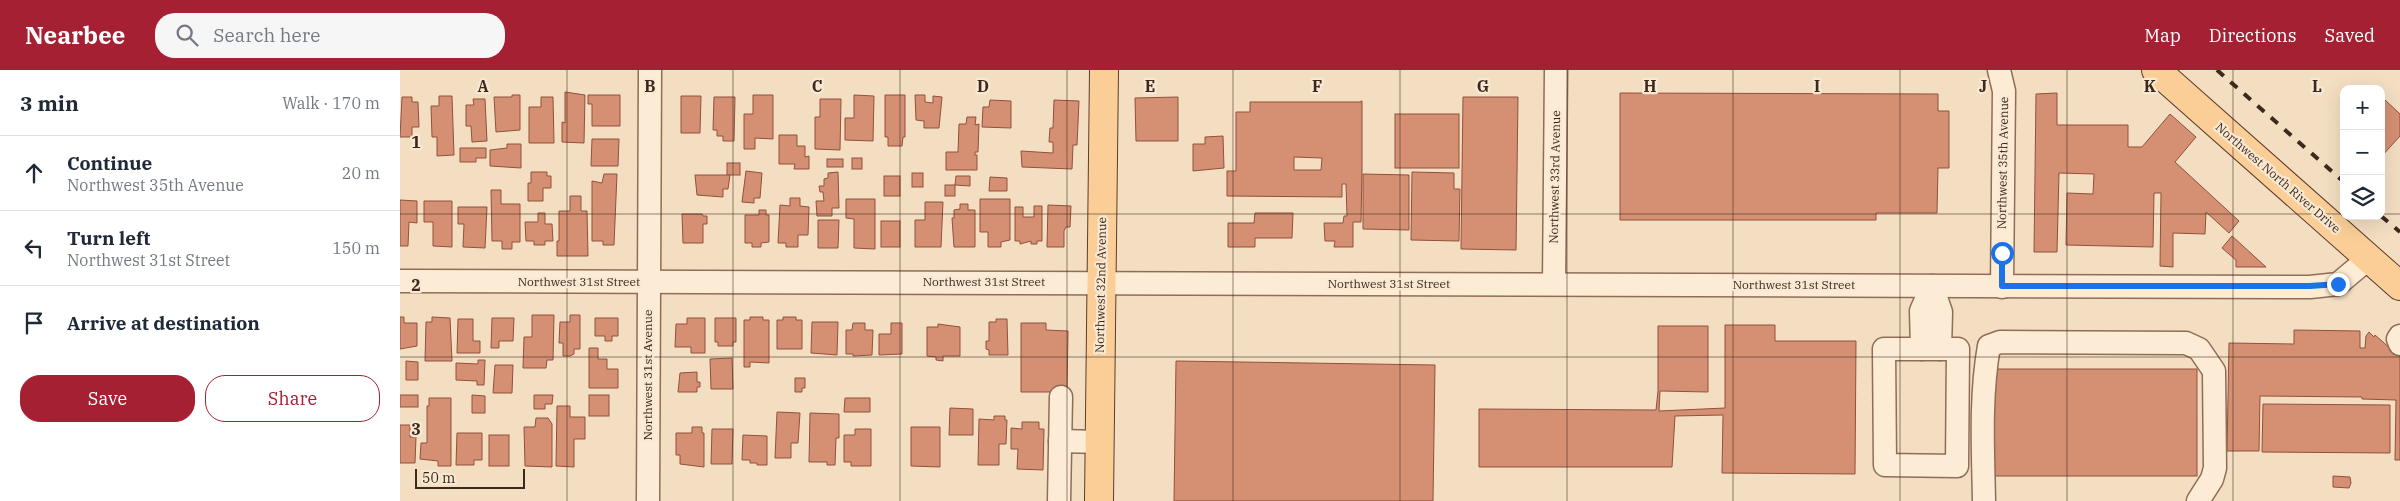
<!DOCTYPE html>
<html lang="en">
<head>
<meta charset="utf-8">
<style>
  :root { --surface:#fff; --page:#f6f6f7; --text:#1f2937; --muted:#747a83; --line:#e0e1e3; --accent:#a52032 }
  body { margin:0; font-family:"IBM Plex Serif",serif; background:var(--page); color:var(--text) }
  .controls { position:absolute; right:15px; top:15px; display:grid; overflow:hidden; border-radius:10px; box-shadow:0 5px 20px #0002 }
  .controls button { width:45px; height:45px; display:grid; place-items:center; padding:0; border:0; border-bottom:1px solid var(--line); background:var(--surface); color:var(--text); font:25px sans-serif }
  .scale { position:absolute; left:15px; bottom:12px; width:110px; box-sizing:border-box; padding-left:5px; border:2px solid #3d281d; border-top:0; font-size:14px; line-height:18px; white-space:nowrap; color:#3d281d; -webkit-text-stroke:4px #f9e9d2; paint-order:stroke }
  .stop { position:absolute; width:15px; height:15px; margin:-11px; border:4px solid #1a73e8; border-radius:50%; background:#fff }
  .stop.end { background:#1a73e8; border-color:#fff; box-shadow:0 1px 5px #0008 }
  .list { margin:0; padding:0; list-style:none }
  h2 { display:flex; justify-content:space-between; align-items:center; height:65px; margin:0; padding:0 20px; font-size:21px }
  h2 small { font-size:16px; font-weight:400; color:var(--muted) }
  .list li { display:grid; grid-template-columns:32px 1fr auto; gap:15px; align-items:center; box-sizing:border-box; height:75px; padding:0 20px; border-top:1px solid var(--line) }
  .list b { display:block; font-size:19px; white-space:nowrap }
  .list p { margin:0; font-size:16px; white-space:nowrap; color:var(--muted) }
  .list em { font-size:16px; font-style:normal; color:var(--muted) }
  .actions { display:flex; gap:10px; padding:15px 20px }
  .actions a { flex:1; padding:11px 0; border:1px solid var(--accent); border-radius:20px; text-align:center; font-size:18px; color:var(--accent) }
  .actions .main { background:var(--accent); color:#fff }
  .icon { flex:none; width:28px; height:28px; fill:none; stroke:currentColor; stroke-width:2; stroke-linecap:round; stroke-linejoin:round }
  .map { position:relative; flex:none; width:2000px; height:431px; overflow:hidden }
  header { display:flex; align-items:center; gap:30px; box-sizing:border-box; height:70px; padding:0 25px; background:var(--accent); color:#fff }
  header strong { font-size:24px }
  nav { display:flex; gap:28px; margin-inline-start:auto; font-size:18px }
  .search { width:350px; height:45px; background:var(--page); display:flex; align-items:center; gap:12px; box-sizing:border-box; padding:0 18px; border-radius:20px; color:var(--muted); font-size:19px }
  main { display:flex }
  aside { flex:1; background:var(--surface) }
  .map>svg:first-child { display:block }
  .building { fill:#d59074; stroke:#91513a; fill-rule:evenodd }
  .lines { fill:none; stroke-linecap:round; stroke-linejoin:round }
  .minor-casing { stroke:#8f6d57; stroke-width:25 }
  .major-casing { stroke:#5c3c2b; stroke-width:30 }
  .minor { stroke:#fcecd6; stroke-width:22 }
  .major { stroke:#face96; stroke-width:28 }
  .rail { stroke:#3d281d; stroke-width:4; stroke-dasharray:9 9; stroke-linecap:butt }
  .route { stroke:#1a73e8; stroke-width:6 }
  .grid { fill:none; stroke:#3d281d; stroke-width:1; stroke-opacity:0.55 }
  .labels { text-anchor:middle; stroke-width:4.5; stroke-linejoin:round; paint-order:stroke }
  .street-label { font-size:12px; fill:#3d281d; stroke:#f9e9d2 }
  .grid-label { font-size:16px; text-anchor:middle; font-weight:bold; fill:#3d281d; stroke:#f9e9d2; stroke-width:4.5; stroke-linejoin:round; paint-order:stroke }
</style>
</head>
<body>
<header>
<strong>Nearbee</strong>
<div class="search"><svg class="icon" aria-label="search" viewBox="0 0 24 24"><circle cx="10" cy="10" r="6"/><path d="M15 15l6 6"/></svg>Search here</div>
<nav><a>Map</a><a>Directions</a><a>Saved</a></nav>
</header>
<main>
<aside>
<h2>3 min<small>Walk · 170 m</small></h2>
<ul class="list">
<li><svg class="icon" aria-label="ahead" viewBox="0 0 24 24"><path d="M12 20V5M6 11l6-6 6 6"/></svg><div><b>Continue</b><p>Northwest 35th Avenue</p></div><em>20 m</em></li>
<li><svg class="icon" aria-label="left" viewBox="0 0 24 24"><path d="M17 20v-9H6M10 6l-5 5 5 5"/></svg><div><b>Turn left</b><p>Northwest 31st Street</p></div><em>150 m</em></li>
<li><svg class="icon" aria-label="arrive" viewBox="0 0 24 24"><path d="M6 21V4h12l-3 4 3 4H6"/></svg><div><b>Arrive at destination</b></div></li>
</ul>
<div class="actions"><a class="main">Save</a><a>Share</a></div>
</aside>
<div class="map">
<svg width="2000" height="431" viewBox="0 0 2000 431">
  <rect width="100%" height="100%" fill="#f3dec2"/>
  <g class="building">
    <path d="M165 22 185 25 184 73 162 72V52L165 53Z"/>
    <path d="M1220 23 1538 24V41H1549V98H1538L1537 143H1476V150H1220Z"/>
    <path d="M1657 23V55H1728V77H1742L1770 44 1796 67 1775 92 1839 151 1829 163 1806 142 1805 164 1773 163V197L1760 196 1761 123H1754L1753 177 1666 175 1667 123 1693 124 1694 104 1659 103 1657 182H1634L1636 24Z"/>
    <path d="M112 25H120V60L96 62 94 27H112Z"/>
    <path d="M188 25H220V56H192V34H188Z"/>
    <path d="M353 25H373V69L355 68V79H344V44H353Z"/>
    <path d="M454 25 474 26 473 71 445 70V48H454Z"/>
    <path d="M485 25H505V67H503L502 76H488V67H485Z"/>
    <path d="M515 25H525V32L533 33V26L542 27 539 58H524V51L516 50Z"/>
    <path d="M39 26H52L54 85 37 86V67H32L31 36H39Z"/>
    <path d="M281 26H301L300 63H281Z"/>
    <path d="M2 27H12V32H18L19 57H12V67H0Z"/>
    <path d="M141 27H153L154 73H129V37H141Z"/>
    <path d="M314 27H335L334 71H323V66H317V60H313Z"/>
    <path d="M778 27V71H736L735 28Z"/>
    <path d="M1063 27H1118L1116 180 1061 179Z"/>
    <path d="M73 29H85L87 71 72 72 71 56H66V35H74Z"/>
    <path d="M420 29H441L440 80 415 79V47H420Z"/>
    <path d="M590 30 611 31V58L582 57 583 37H589Z"/>
    <path d="M654 30 679 31 677 75H673L672 99 622 97 621 81 653 83V72H649L650 58H653Z"/>
    <path d="M1985 30 2000 44V66L1981 87V34Z"/>
    <path d="M961 31H962V100L961 152H953V177H934L935 171H925L924 153H943L944 146H947L946 114H942V127L827 126V101H836V42H850V32H961ZM894 87 922 88 921 100H894Z"/>
    <rect x="995" y="44" width="64" height="54"/>
    <path d="M567 47H576L575 55 579 54 578 82H575V85H577V100H546V82H558L559 54H566Z"/>
    <path d="M379 65H397V76H405V87L409 86V99H394L395 94H379Z"/>
    <path d="M823 66 824 98 793 101V74H805V67Z"/>
    <path d="M192 69H219L218 96H191Z"/>
    <path d="M107 74H121V98L90 96V80L107 78Z"/>
    <path d="M60 78H86V88H76V92H60Z"/>
    <rect x="452" y="88" width="10" height="11"/>
    <rect x="427" y="89" width="16" height="8"/>
    <rect x="327" y="93" width="13" height="12"/>
    <path d="M346 101 362 103 360 128H354V133L342 132Z"/>
    <path d="M131 102H147V106H151V118H143V131H128V113H131Z"/>
    <path d="M438 102 439 138H432V146H417L416 131H424L423 122H420L419 116H424V109L428 108V103Z"/>
    <path d="M1012 102 1054 103V119H1060L1059 171 1011 170Z"/>
    <rect x="512" y="103" width="11" height="14"/>
    <path d="M204 104H217L214 175H203V171H192V111L202 113Z"/>
    <path d="M963 104 1009 105V160L963 159Z"/>
    <path d="M295 105H330L328 119H323V127L297 125Z"/>
    <rect x="484" y="106" width="16" height="20"/>
    <path d="M556 106H570V116L555 115Z"/>
    <path d="M590 107 607 108V121H589Z"/>
    <rect x="545" y="115" width="10" height="11"/>
    <path d="M91 120H101V134H120V172H112V179H102V171H92Z"/>
    <path d="M170 126H181V141H187L188 186H157V171H159V141H170Z"/>
    <path d="M390 128H400V136L409 137 408 165H398V177H386V173H378L380 135 390 136Z"/>
    <path d="M446 129H475V179L454 178V149L446 148Z"/>
    <path d="M580 129H610V170L601 172V177H588V162H580Z"/>
    <path d="M0 130 17 131V153L9 152 8 176H0Z"/>
    <path d="M24 131H52V177L33 176V152H24Z"/>
    <path d="M525 132H543L541 177H515V150H525Z"/>
    <path d="M560 134H568V140H575V177H554L552 148H554V140L560 139Z"/>
    <path d="M648 135 671 136 670 157H666L664 161V177H647Z"/>
    <path d="M634 136H642V171H637V174H631V171L620 174V171H615V137H623V147H634Z"/>
    <path d="M58 137H87L85 178 63 177 64 154H58Z"/>
    <path d="M359 140H366V145H369V172L361 173V177H352V173H345V145H359Z"/>
    <path d="M138 143H145V154H152L153 171H145V175H134V171H126L125 152H138Z"/>
    <path d="M855 143H893L892 168H855V177H828V153H854Z"/>
    <path d="M282 144H302L303 146H307V154H303V173H283Z"/>
    <path d="M418 150H439L438 178H418Z"/>
    <rect x="481" y="151" width="19" height="26"/>
    <path d="M1832 166 1866 197H1836V190L1822 178Z"/>
    <path d="M132 245H154L153 290H147L146 298H123L124 267H132Z"/>
    <path d="M170 245H180V279H174V284L170 286H163V273H159L160 252H170Z"/>
    <path d="M0 247H4V253H17V276L0 279Z"/>
    <path d="M32 247 50 248 52 291H25L26 252H32Z"/>
    <path d="M350 247H363V250H369V293L350 292V297H344V250H350Z"/>
    <path d="M383 247H396V250H402V279H377V250H383Z"/>
    <path d="M92 248H114L113 271H99V278H91Z"/>
    <path d="M195 248H218V266H212V271H205V266H195Z"/>
    <path d="M287 248H305V283H291V277H275L276 254H287Z"/>
    <path d="M315 248H336V272H333V276H318V272H315Z"/>
    <path d="M58 249H73V271H80V283H57Z"/>
    <path d="M596 249H607L608 285H589V280L586 279V271H589V252H596Z"/>
    <path d="M412 252H438L437 285 411 283Z"/>
    <path d="M453 253H465V260H473L472 285 453 286V284H446V260H452Z"/>
    <path d="M491 253H502V284L479 285V264H491Z"/>
    <path d="M621 253H646V260L668 261 667 322H621Z"/>
    <path d="M538 254 560 257V286H543V291L536 290V287L527 286V257H538Z"/>
    <path d="M1325 255H1375V271H1456L1455 404 1322 403 1323 345 1275 346 1272 397H1079V339L1256 340 1258 321V256H1308V322L1260 321 1259 341 1325 338Z"/>
    <path d="M1894 260 1960 261V278H1965L1966 266 1969 262 1974 267 1975 265 2000 287V390H1995L1996 330 1962 329V327L1860 326 1859 381H1827L1829 273 1894 274Z"/>
    <path d="M189 278H198V289H207V299H218V318H189Z"/>
    <path d="M332 288 333 319H311L310 289Z"/>
    <path d="M78 290H85L84 315H77V311L56 310V293L78 294Z"/>
    <path d="M6 291 18 292V310H6Z"/>
    <path d="M776 291 1035 295 1033 431H774Z"/>
    <path d="M95 295H113L112 323H93Z"/>
    <rect x="1594" y="299" width="203" height="107"/>
    <path d="M297 302V312H300V317H297V322H278L280 303Z"/>
    <path d="M395 308H405V318H402V322H395Z"/>
    <rect x="0" y="325" width="18" height="12"/>
    <path d="M72 325 85 326V343H72Z"/>
    <path d="M134 325H153L152 334H145V339H134Z"/>
    <rect x="189" y="325" width="20" height="21"/>
    <path d="M29 328H51V396H38V391L20 389 21 373H27V336H29Z"/>
    <path d="M445 328H470V342H444Z"/>
    <path d="M1863 334 1990 335V383L1862 382Z"/>
    <path d="M157 336H170V347H185V369H174V397L156 396Z"/>
    <path d="M550 338 573 339V365H549Z"/>
    <path d="M377 342 400 343 398 373H391V388H375Z"/>
    <path d="M410 343 439 344V368H436L435 395H427V392H409Z"/>
    <path d="M594 346H605V350H607L606 374H599V395H578L579 349 594 350Z"/>
    <path d="M136 348H148L152 354V397L125 396 124 357H135Z"/>
    <path d="M622 352H639V359H644L643 400 617 399 618 379H611V358L622 359Z"/>
    <path d="M0 355H10V367H16L15 393H0Z"/>
    <path d="M292 357H302V363H304V397L280 394V385H276V363H292Z"/>
    <path d="M511 357H540V397L511 396Z"/>
    <path d="M312 359H333L332 394H311Z"/>
    <path d="M455 359H471V396H451V392H444V365H455Z"/>
    <path d="M57 363H82V390H74V395H56Z"/>
    <rect x="89" y="365" width="20" height="31"/>
    <path d="M343 365 367 366V395H357V393H350V390H342Z"/>
    <path d="M1933 406 1950 407 1951 413 1949 418 1933 417Z"/>
  </g>
  <g class="lines">
    <defs>
      <g id="minor">
        <path d="M1599 0 1604 21 1602 217"/>
        <path d="M0 211 1910 217 1938 214 1969 188"/>
        <path d="M1154 214 1156 0"/>
        <path d="M2000 266 1998 269 2000 274"/>
        <path d="M1484 279H1558L1557 396 1485 395Z"/>
        <path d="M1522 279 1521 241 1532 216 1541 242 1540 279"/>
        <path d="M660 371 700 372"/>
        <path d="M248 431 250 0"/>
        <path d="M659 431 661 327"/>
        <path d="M1584 431C1583 379 1580 327 1589 276L1600 272 1786 273 1799 279 1814 301 1815 398 1812 409 1798 431"/>
      </g>
      <g id="major">
        <path d="M1756 0 2000 216"/>
        <path d="M699 431 704 0"/>
      </g>
    </defs>
    <use href="#minor" class="minor-casing"/>
    <use href="#major" class="major-casing"/>
    <use href="#minor" class="minor"/>
    <use href="#major" class="major"/>
    <g class="rail">
      <path d="M1817 0 1944 112"/>
      <path d="M1981 146 2000 162"/>
    </g>
  </g>
  <g class="lines">
    <path class="route" d="M1602 183V216H1910L1938 214"/>
  </g>
  <path class="grid" d="M167 0V431M333 0V431M500 0V431M667 0V431M833 0V431M1000 0V431M1167 0V431M1333 0V431M1500 0V431M1667 0V431M1833 0V431M0 144H1944M1981 144H2000M0 287H2000"/>
  <g class="labels">
    <g class="street-label">
      <text transform="translate(1603 93) rotate(-89)" y="4">Northwest 35th Avenue</text>
      <text transform="translate(1155 107) rotate(-89)" y="4">Northwest 33rd Avenue</text>
      <text transform="translate(1878 108) rotate(41)" y="4">Northwest North River Drive</text>
      <text x="179" y="216">Northwest 31st Street</text>
      <text x="584" y="216">Northwest 31st Street</text>
      <text x="989" y="218">Northwest 31st Street</text>
      <text transform="translate(701 215) rotate(-89)" y="4">Northwest 32nd Avenue</text>
      <text x="1394" y="219">Northwest 31st Street</text>
      <text transform="translate(248 305) rotate(-90)" y="4">Northwest 31st Avenue</text>
    </g>
  </g>
  <g class="grid-label">
    <text x="83" y="22">A</text>
    <text x="250" y="22">B</text>
    <text x="417" y="22">C</text>
    <text x="583" y="22">D</text>
    <text x="750" y="22">E</text>
    <text x="917" y="22">F</text>
    <text x="1083" y="22">G</text>
    <text x="1250" y="22">H</text>
    <text x="1417" y="22">I</text>
    <text x="1583" y="22">J</text>
    <text x="1750" y="22">K</text>
    <text x="1917" y="22">L</text>
    <text x="16" y="78">1</text>
    <text x="16" y="221">2</text>
    <text x="16" y="365">3</text>
  </g>
</svg>
<div class="controls">
<button>+</button>
<button>−</button>
<button><svg class="icon" aria-label="layers" viewBox="0 0 24 24"><path d="M12 4l9 5-9 5-9-5zM3 14l9 5 9-5"/></svg></button>
</div>
<div class="scale">50 m</div>
<div class="stop" style="left:1602px;top:183px"></div>
<div class="stop end" style="left:1938px;top:214px"></div>
</div>
</main>
</body>
</html>
